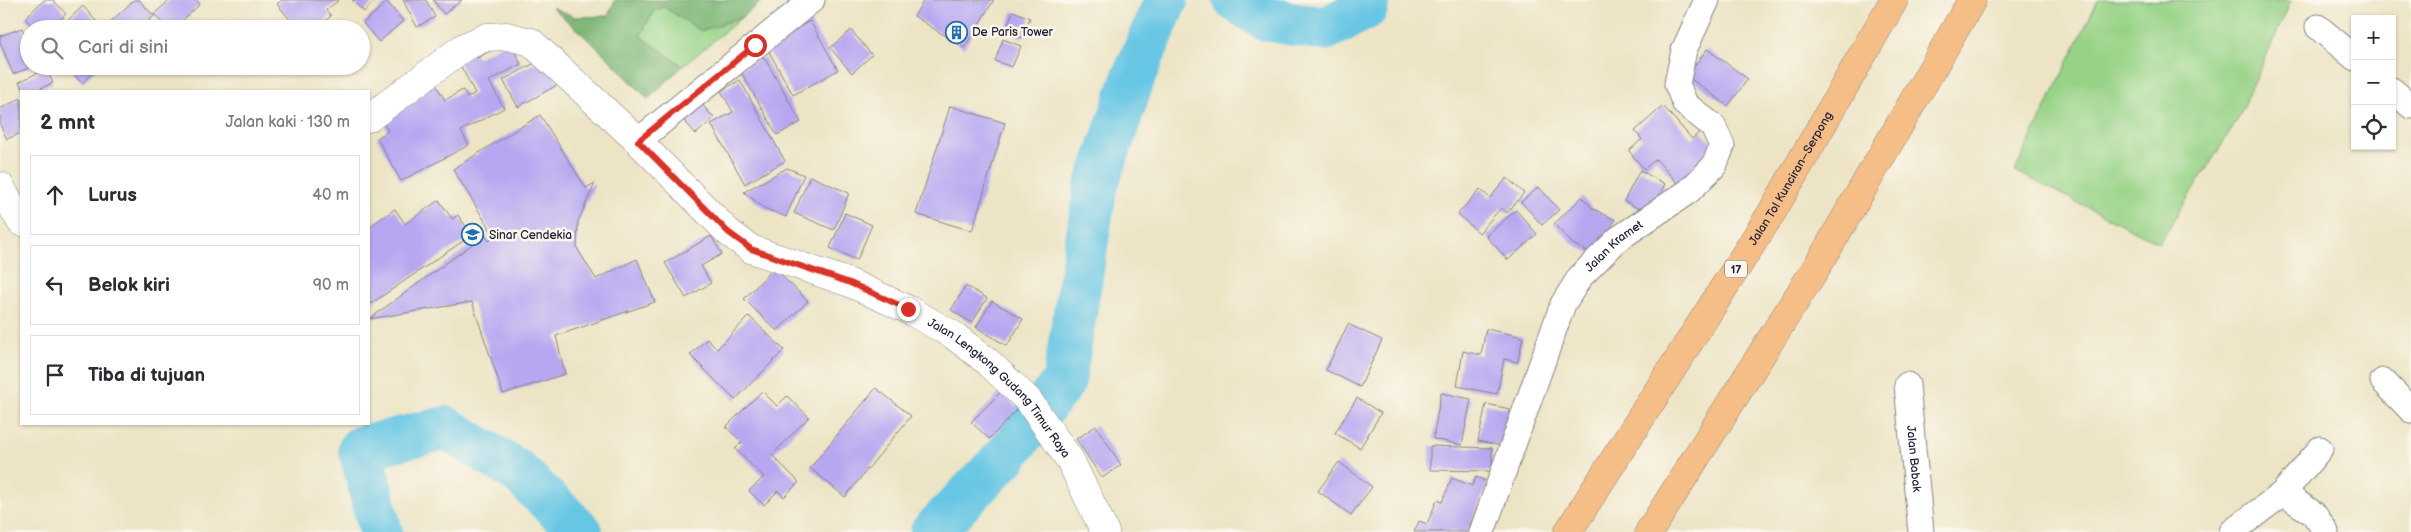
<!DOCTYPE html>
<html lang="id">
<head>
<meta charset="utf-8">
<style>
  :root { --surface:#fff; --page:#f2f2f3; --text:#2b2b33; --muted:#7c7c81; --line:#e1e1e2 }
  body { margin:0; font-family:"Balsamiq Sans",sans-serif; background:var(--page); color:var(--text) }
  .controls { position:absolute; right:15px; top:15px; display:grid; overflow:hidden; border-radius:0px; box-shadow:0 1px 4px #0004 }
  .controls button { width:45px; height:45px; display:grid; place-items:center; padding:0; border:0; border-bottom:1px solid var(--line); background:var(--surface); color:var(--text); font:25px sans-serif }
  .stop { position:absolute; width:15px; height:15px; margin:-11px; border:4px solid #d93025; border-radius:50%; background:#fff }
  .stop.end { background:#d93025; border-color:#fff; box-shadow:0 1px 5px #0008 }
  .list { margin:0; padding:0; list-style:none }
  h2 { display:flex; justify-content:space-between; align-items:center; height:65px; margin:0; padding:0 20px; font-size:21px }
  h2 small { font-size:16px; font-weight:400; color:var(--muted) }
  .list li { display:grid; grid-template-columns:32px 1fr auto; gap:15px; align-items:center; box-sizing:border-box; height:80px; margin:0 10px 10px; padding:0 10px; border:1px solid var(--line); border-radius:0px }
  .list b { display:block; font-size:19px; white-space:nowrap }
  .list em { font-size:16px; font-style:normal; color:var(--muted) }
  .icon { flex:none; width:28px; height:28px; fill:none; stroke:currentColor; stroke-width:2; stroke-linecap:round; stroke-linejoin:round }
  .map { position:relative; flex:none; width:2411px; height:532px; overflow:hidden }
  .search { position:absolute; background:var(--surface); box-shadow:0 1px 4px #0004; left:20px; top:20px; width:350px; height:55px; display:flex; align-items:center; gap:12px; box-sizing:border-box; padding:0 18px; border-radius:28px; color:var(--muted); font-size:19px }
  .panel { position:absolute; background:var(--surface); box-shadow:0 1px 4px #0004; left:20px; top:90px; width:350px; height:335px; border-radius:0px }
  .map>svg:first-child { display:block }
  .green { fill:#97d386; stroke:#5c7a60 }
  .forest { fill:#79b573; stroke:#4e6c57 }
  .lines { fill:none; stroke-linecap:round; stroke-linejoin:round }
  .river { stroke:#66c6e4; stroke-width:44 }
  .building { fill:#b7a7f1 }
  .minor-casing { stroke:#878380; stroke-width:27 }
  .tertiary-casing { stroke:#878380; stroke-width:29 }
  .motorway-casing { stroke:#878380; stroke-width:29 }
  .minor { stroke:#fff; stroke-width:25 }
  .tertiary { stroke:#fff; stroke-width:28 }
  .motorway { stroke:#f6be87; stroke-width:28 }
  .route { stroke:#d93025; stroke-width:6 }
  .labels { text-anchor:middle; stroke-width:5; stroke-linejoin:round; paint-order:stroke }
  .shield { fill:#fbf7ec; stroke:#636270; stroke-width:1 }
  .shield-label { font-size:11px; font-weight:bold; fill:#22223b }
  .poi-label { font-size:12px; fill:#22223b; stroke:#fbf7ec; text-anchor:start }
  .street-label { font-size:12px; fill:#22223b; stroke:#fbf7ec }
</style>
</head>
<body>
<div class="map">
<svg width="2411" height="532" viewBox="0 0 2411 532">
  <rect width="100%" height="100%" fill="#fbf7ec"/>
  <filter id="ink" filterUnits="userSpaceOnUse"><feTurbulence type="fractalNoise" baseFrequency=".02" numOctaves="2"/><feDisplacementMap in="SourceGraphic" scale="10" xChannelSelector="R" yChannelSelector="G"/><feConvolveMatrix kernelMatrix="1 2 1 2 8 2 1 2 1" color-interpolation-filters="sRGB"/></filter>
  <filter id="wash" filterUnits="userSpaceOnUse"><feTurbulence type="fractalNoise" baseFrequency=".0096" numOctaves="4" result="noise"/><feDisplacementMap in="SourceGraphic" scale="20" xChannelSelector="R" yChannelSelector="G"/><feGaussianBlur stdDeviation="1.12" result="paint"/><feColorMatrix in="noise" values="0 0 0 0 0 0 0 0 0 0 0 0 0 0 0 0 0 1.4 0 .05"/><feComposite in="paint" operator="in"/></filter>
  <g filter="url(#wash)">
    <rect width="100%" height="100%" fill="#ece4c4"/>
    <g class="green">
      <path d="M2098 0 2291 1 2237 121 2159 243 2015 171Z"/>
      <path d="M664 7 701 30 742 17 683 66 640 36 654 11Z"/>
    </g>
    <path class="forest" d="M615 0H764L742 17 701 31 664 7 654 11 640 36 683 66 648 99 603 53 552 7 575 17 608 16Z"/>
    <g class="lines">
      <g class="river">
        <path d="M1235 0 1266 19 1325 29 1366 8 1368 0"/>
        <path d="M381 532 360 448 446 428 517 471 581 532"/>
        <path d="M932 532 1005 457 1064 381 1095 190 1134 76 1166 0"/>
      </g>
    </g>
    <g id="blocks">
      <g class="building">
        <path d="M44 0H53L66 14 50 29H35L25 18Z"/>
        <path d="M134 0H139L154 16 140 29H59L83 6 103 29Z"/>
        <path d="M170 0H196L200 4 174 29H168L154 14Z"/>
        <path d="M282 0H339L326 10 331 16 316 29H298L277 4Z"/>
        <path d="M352 0H375L364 12Z"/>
        <path d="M403 0H426L435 17 417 27Z"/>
        <path d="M433 0H462L444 14Z"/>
        <path d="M924 0H994L964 48 914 16Z"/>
        <path d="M387 2 403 21 379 42 363 23Z"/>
        <path d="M1013 11 1030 18 1022 38 1005 31Z"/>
        <path d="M810 21 838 70 793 95 766 46Z"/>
        <path d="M22 28 29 45V68L13 74 0 42V36Z"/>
        <path d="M851 30 872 55 852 73 830 48Z"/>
        <path d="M1003 39 1021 46 1012 67 995 61Z"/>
        <path d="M509 41 521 64 489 81 504 108 461 131 469 145 401 181 377 138 388 131 381 119 433 80 445 100 463 90 467 98 475 93 458 61 474 53 477 58Z"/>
        <path d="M1707 49 1748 79 1728 106 1687 76Z"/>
        <path d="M764 57 801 122 777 135 740 70Z"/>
        <path d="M544 58 559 84 518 107 503 80Z"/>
        <path d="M66 66H100L82 83Z"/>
        <path d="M204 66H221L212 75Z"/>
        <path d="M46 69 53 83 41 88 43 91H24L19 82Z"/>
        <path d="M740 80 785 161 745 184 711 124 733 112 721 91Z"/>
        <path d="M21 98V133L7 139 0 125V109Z"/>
        <path d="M697 99 714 118 696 134 680 116Z"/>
        <path d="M950 106 1005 123 972 231 916 214Z"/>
        <path d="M1663 106 1692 139 1701 131 1717 150 1678 184 1656 159 1644 169 1629 151 1642 139 1635 131Z"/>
        <path d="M540 115 586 188 595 183 578 222 577 248 596 279 637 259 655 302 556 336 565 374 503 394 472 302 369 319 485 235 489 241 494 236 453 169Z"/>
        <path d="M787 168 804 175 786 217 764 208 744 192Z"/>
        <path d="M1640 170 1665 184 1649 214 1624 201Z"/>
        <path d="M810 176 849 193 834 230 794 213Z"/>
        <path d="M1507 178 1524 193 1507 213 1501 208 1479 233 1458 214 1480 189 1490 198Z"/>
        <path d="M1539 187 1559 210 1542 225 1521 202Z"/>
        <path d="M1582 197 1592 208 1615 220 1596 256 1573 244 1554 224Z"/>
        <path d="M439 200 452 219 458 215 472 235 369 305V227L395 209 405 224Z"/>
        <path d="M1516 210 1537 234 1508 260 1486 236Z"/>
        <path d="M845 213 872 225 857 260 830 248Z"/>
        <path d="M711 236 722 254 701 266 711 283 686 298 665 263Z"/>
        <path d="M774 268 808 301 777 331 744 299Z"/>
        <path d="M966 286 987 298 972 323 951 310Z"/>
        <path d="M992 301 1023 319 1007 346 976 327Z"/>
        <path d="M749 316 784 350 735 400 690 355 707 339 717 349Z"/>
        <path d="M1348 324 1382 340 1360 387 1326 370Z"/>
        <path d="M1486 329 1523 337 1518 362 1504 359 1497 394 1457 386 1463 351 1481 355Z"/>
        <path d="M876 388 911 416 845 497 810 468Z"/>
        <path d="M762 391 777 406 787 396 809 417 772 455 799 482 784 497 778 491 764 505 749 491 764 477 735 449 742 442 726 427Z"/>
        <path d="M1001 392 1018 409 989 439 971 422Z"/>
        <path d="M1441 393 1471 399 1462 445 1433 439Z"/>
        <path d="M1357 398 1381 413 1360 448 1335 433Z"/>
        <path d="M1486 404 1510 409 1502 446 1478 441Z"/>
        <path d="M1096 426 1121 465 1102 478 1076 439Z"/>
        <path d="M1430 446 1492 448V471L1430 470Z"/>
        <path d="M1339 462 1372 487 1351 515 1318 491Z"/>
        <path d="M1476 477 1488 482 1467 532H1414L1419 521 1427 524 1437 500 1442 502 1452 478 1472 486Z"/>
      </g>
    </g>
  </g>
  <g filter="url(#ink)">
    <use href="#blocks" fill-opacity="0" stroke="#878380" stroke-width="1"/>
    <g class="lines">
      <defs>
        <g id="minor">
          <path d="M2318 27 2355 58"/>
          <path d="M2392 90 2411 106"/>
          <path d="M638 141 812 0"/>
          <path d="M2383 381 2411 410"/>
          <path id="s1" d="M1907 385 1921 532"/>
          <path d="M2283 493 2314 514 2326 532"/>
          <path id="s2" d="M1482 532 1563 304 1580 277 1618 239 1689 191 1714 166 1722 146 1713 126 1685 104 1677 84 1684 50 1707 0"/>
          <path d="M2232 532 2283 493 2320 449"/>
        </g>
        <g id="tertiary">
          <path id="s3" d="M369 118 464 47 487 37 507 36 531 42 638 141 728 232 751 249 850 283 907 309 953 335 988 362 1028 400 1070 460 1105 532"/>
          <path d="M0 186 21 222"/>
        </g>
        <g id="motorway">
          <path id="s4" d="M1568 532 1772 212 1894 0"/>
          <path d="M1649 532 1821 260 1972 0"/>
        </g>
      </defs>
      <use href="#minor" class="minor-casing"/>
      <use href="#tertiary" class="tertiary-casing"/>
      <use href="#motorway" class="motorway-casing"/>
      <use href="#minor" class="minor"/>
      <use href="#tertiary" class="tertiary"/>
      <use href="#motorway" class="motorway"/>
    </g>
  </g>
  <g class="lines" filter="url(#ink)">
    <path class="route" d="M755 45 638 141 728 232 751 249 850 283 908 309"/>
  </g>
  <defs>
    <symbol id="building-ring" viewBox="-11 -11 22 22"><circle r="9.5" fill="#fbf7ec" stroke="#1f6fb2" stroke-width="1.5"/><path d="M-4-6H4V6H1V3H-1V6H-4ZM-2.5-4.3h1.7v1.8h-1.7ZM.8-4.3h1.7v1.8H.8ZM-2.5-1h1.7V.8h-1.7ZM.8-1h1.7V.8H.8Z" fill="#1f6fb2"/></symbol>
    <symbol id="school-ring" viewBox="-11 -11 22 22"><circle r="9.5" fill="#fbf7ec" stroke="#1f6fb2" stroke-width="1.5"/><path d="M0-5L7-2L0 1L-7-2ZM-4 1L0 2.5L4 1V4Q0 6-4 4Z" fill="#1f6fb2"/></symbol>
  </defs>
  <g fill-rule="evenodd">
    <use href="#building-ring" x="944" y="20" width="25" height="25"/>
    <use href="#school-ring" x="460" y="222" width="25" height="25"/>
  </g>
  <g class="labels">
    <rect class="shield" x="1725" y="260.5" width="22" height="17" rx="4"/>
    <g class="shield-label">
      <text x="1736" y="273">17</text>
    </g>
    <g class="poi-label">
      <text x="972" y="36">De Paris Tower</text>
      <text x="489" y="239">Sinar Cendekia</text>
    </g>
    <g class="street-label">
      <text dy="4" stroke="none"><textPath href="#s4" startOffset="418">Jalan Tol Kunciran–Serpong</textPath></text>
      <text dy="4" stroke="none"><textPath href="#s2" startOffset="320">Jalan Kramet</textPath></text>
      <text dy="4" stroke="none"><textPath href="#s3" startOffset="781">Jalan Lengkong Gudang Timur Raya</textPath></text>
      <text dy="4" stroke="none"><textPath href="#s1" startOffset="74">Jalan Babak</textPath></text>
    </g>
  </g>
</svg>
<div class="controls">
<button>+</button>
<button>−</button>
<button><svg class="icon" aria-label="locate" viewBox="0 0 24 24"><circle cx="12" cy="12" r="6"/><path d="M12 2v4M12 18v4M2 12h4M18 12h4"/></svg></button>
</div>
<div class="stop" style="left:755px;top:45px"></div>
<div class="stop end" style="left:908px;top:309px"></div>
<div class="search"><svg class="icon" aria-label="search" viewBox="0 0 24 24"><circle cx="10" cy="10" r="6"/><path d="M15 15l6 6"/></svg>Cari di sini</div>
<section class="panel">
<h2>2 mnt<small>Jalan kaki · 130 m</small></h2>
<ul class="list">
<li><svg class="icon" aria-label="ahead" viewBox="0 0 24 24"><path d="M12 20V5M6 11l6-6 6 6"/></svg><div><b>Lurus</b></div><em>40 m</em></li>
<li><svg class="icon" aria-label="left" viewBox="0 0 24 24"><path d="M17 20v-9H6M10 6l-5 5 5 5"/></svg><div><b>Belok kiri</b></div><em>90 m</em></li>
<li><svg class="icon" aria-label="arrive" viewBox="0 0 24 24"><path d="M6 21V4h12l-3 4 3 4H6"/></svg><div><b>Tiba di tujuan</b></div></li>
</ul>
</section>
</div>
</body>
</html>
